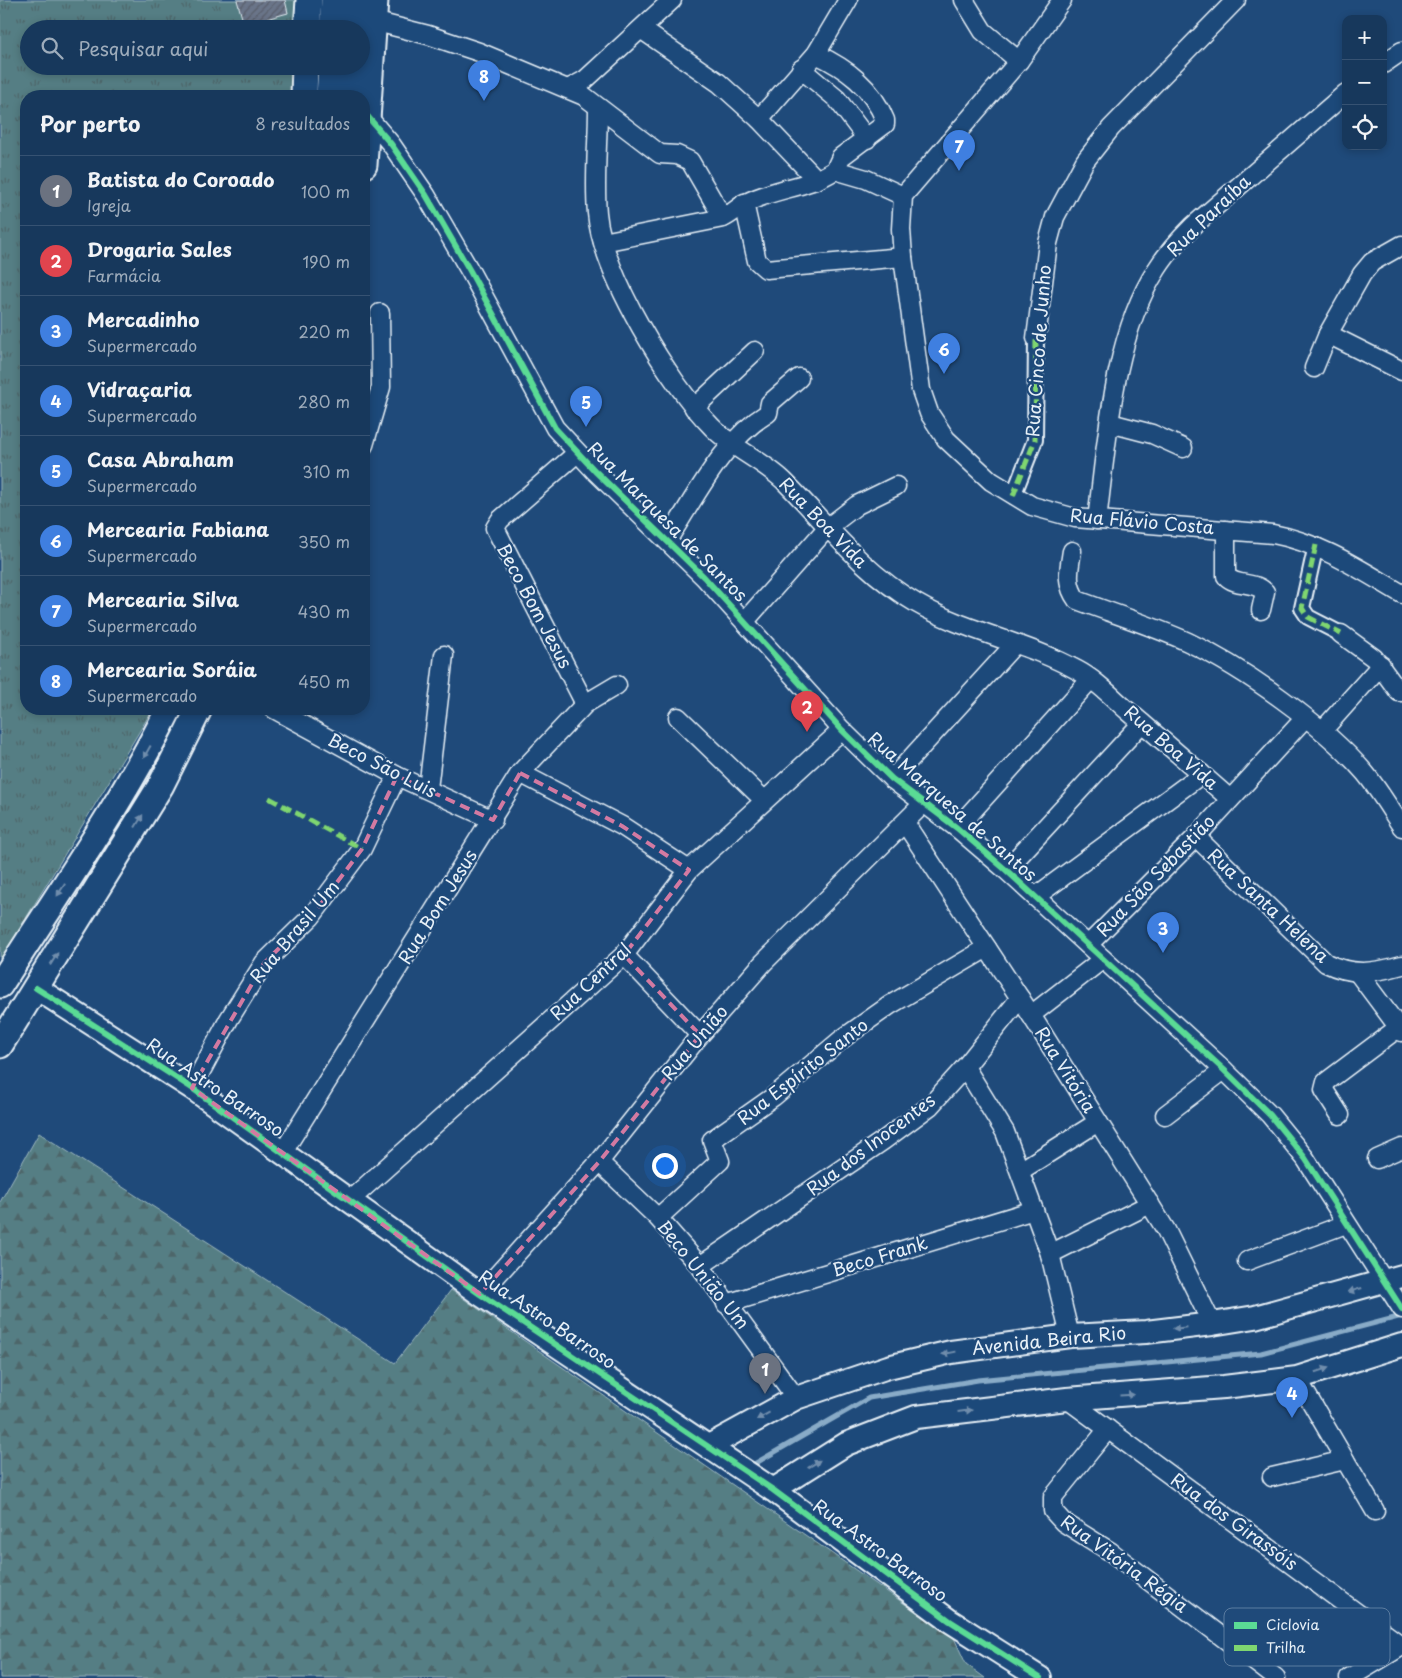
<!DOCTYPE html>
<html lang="pt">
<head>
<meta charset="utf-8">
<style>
  :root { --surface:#17385c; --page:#203f62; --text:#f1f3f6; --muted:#9eacbb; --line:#365272; --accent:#8abfa5 }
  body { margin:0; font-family:"Playpen Sans",sans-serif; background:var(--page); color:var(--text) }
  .controls { position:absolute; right:15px; top:15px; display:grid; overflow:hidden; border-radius:10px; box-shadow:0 2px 8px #0003 }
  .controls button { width:45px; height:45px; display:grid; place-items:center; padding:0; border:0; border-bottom:1px solid var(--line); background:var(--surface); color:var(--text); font:25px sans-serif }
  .you { position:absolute; left:664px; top:1165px; width:18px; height:18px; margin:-12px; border:4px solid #fff; border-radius:50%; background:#1a73e8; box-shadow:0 0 0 8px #1a73e833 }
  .badge { display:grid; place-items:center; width:32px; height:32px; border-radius:50%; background:var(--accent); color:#fff; font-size:16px; font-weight:700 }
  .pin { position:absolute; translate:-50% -41px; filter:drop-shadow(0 1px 2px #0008) }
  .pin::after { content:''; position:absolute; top:26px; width:18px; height:15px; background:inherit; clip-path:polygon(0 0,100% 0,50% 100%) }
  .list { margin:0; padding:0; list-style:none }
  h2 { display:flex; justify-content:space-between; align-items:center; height:65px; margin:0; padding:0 20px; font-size:21px }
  h2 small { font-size:16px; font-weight:400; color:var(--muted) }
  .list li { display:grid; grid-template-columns:32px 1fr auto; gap:15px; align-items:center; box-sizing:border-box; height:70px; padding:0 20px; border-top:1px solid var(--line) }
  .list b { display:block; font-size:19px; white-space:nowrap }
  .list p { margin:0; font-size:16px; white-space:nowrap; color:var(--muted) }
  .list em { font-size:16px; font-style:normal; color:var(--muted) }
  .icon { flex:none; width:28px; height:28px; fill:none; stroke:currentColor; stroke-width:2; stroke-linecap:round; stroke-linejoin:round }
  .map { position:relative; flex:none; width:1402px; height:1678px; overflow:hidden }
  .search { position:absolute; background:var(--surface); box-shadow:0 2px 8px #0003; left:20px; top:20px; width:350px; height:55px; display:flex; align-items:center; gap:12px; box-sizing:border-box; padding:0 18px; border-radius:28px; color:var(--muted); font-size:19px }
  .panel { position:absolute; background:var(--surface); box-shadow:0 2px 8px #0003; left:20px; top:90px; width:350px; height:625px; border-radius:20px }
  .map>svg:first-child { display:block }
  .grass { fill:url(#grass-tufts); stroke:#9eb8be }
  .forest { fill:url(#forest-firs); stroke:#9eb8be }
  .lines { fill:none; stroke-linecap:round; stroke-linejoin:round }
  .stream { stroke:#89abc7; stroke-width:5 }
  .building { fill:url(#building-hatch); stroke:#e8f1f8 }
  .pedestrian-casing { stroke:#e8f1f8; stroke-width:18 }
  .minor-casing { stroke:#e8f1f8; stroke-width:21 }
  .tertiary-casing { stroke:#e8f1f8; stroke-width:26 }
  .secondary-casing { stroke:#e8f1f8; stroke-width:29 }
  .pedestrian { stroke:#1f4a7a; stroke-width:14 }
  .minor { stroke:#1f4a7a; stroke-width:18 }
  .tertiary { stroke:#1f4a7a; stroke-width:22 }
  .secondary { stroke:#1f4a7a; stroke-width:25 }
  .quiet { stroke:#7fd670; stroke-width:5; stroke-dasharray:10 5; stroke-linecap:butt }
  .cycleway-casing { stroke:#1f4a7a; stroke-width:9 }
  .cycleway { stroke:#5adb95; stroke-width:6 }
  .oneway { fill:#6f8dac }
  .marked { fill:none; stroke:#d37aa2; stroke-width:4; stroke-dasharray:10 6; stroke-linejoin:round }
  .labels { text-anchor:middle; stroke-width:4.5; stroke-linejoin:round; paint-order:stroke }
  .street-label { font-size:18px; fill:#e8f1f8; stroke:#1f4a7a }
  .key { fill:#1f4a7a; stroke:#5b7ca0; stroke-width:1 }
  .key-label { font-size:14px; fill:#e8f1f8 }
</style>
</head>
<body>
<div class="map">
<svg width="1402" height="1678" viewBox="0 0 1402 1678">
  <defs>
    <pattern id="grass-tufts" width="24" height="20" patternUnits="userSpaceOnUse" patternTransform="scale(1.25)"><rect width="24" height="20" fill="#557e84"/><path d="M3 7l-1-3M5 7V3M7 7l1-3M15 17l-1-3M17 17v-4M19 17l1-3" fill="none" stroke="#4e666a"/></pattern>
    <pattern id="forest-firs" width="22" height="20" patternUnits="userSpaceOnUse" patternTransform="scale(1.25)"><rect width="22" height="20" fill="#557e84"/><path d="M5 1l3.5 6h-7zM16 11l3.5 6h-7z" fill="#4e666a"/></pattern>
    <pattern id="building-hatch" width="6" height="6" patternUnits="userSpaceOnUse" patternTransform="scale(1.25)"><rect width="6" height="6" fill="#6a7589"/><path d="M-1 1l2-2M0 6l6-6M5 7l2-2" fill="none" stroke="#585e6a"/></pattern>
  </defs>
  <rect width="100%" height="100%" fill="#1f4a7a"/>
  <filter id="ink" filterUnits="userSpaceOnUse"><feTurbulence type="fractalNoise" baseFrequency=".02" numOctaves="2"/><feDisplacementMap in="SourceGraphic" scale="10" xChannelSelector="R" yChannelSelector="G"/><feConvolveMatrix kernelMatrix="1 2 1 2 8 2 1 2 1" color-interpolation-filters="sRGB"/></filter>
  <g filter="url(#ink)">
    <path class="grass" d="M0 0H298L296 29H29V66H294L292 96H26V709H153L0 961Z"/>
    <path class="forest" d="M39 1133 395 1363 451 1290 954 1638 966 1664 985 1678H0V1202Z"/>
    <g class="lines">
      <path class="stream" d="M749 1467 869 1398 978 1380 1261 1353 1402 1316"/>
    </g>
    <path class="building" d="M237 0H285L288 13 244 25Z"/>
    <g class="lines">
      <defs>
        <g id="pedestrian">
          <path d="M1013 496 1035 440 1036 338"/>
          <path d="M1316 545 1302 608 1308 617 1341 634"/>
        </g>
        <g id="minor">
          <path d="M964 0 983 31 1019 61"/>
          <path d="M1062 0 1019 61 903 196 901 229 903 257 921 390 929 413 946 439 991 481 1032 506 1075 518 1273 534C1321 543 1361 570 1402 594"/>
          <path d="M373 21 428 35 479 52 584 96 660 154 677 155 690 161 723 218"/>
          <path d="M641 29 719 83 759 119 817 180"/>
          <path d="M816 54C846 68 872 87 885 120V124L841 157 835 170"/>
          <path d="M1383 64 1402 51"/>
          <path d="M801 69 837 99 867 139"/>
          <path d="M568 89 585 80 672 0"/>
          <path d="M598 108C598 142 594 179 597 213 602 273 670 385 712 427 733 449 762 460 784 481 827 524 861 571 916 603 966 632 1026 642 1077 670 1096 680 1112 697 1128 711 1162 740 1196 769 1230 799"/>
          <path d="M368 117 391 144 426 195 470 271 555 428 595 471 704 577 842 730 892 779 957 828 1006 870 1224 1070 1270 1115 1305 1158 1402 1309"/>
          <path d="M759 119 816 54 848 0"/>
          <path d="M744 203 757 261 766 269 903 257"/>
          <path d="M603 242 723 218C732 214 738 207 746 203 774 188 808 188 835 170L866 179 903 196"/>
          <path d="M1328 334 1402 371"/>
          <path d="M1036 338 1048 243 1055 217 1085 161 1111 128 1236 0"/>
          <path d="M1314 368 1328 334 1362 274 1372 262 1402 245"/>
          <path d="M694 408 755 351"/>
          <path d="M1110 423 1152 434 1183 448"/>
          <path d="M364 445 381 387 380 313"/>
          <path d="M577 453 500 520 495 528 585 704"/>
          <path d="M1097 520C1107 442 1113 336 1157 269 1167 253 1180 239 1193 226L1346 93"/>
          <path d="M1226 530V576C1236 587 1256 581 1265 592L1261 610"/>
          <path d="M668 539C697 495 722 441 768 413L770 403 799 378"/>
          <path d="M1072 551C1069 570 1065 584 1077 600 1114 614 1153 626 1188 642 1245 669 1324 725 1365 773 1379 790 1390 809 1402 827"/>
          <path d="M745 621 827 528 857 505 896 486"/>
          <path d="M1341 634 1374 658 1399 692H1402"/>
          <path d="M274 709 397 776 493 820"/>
          <path d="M678 717 764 800"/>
          <path d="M1322 731 1381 665"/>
          <path d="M520 773 622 826 689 870"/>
          <path d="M892 779 1015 644"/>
          <path d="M428 789 444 655"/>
          <path d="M905 823 1031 1015 1166 1230 1212 1324"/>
          <path d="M957 828 1091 679"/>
          <path d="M1196 837 1326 963C1352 976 1374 973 1402 965"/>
          <path d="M1006 870 1142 723"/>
          <path d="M1035 897 1202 774"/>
          <path d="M1088 945 1196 837 1305 718"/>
          <path d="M624 955 700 1035"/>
          <path d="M1358 973 1402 1032"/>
          <path d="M1031 1015 1103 959"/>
          <path d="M965 1067 1005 1132 1050 1254 1070 1336"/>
          <path d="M192 1088 229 1019 264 963 311 917 362 849 397 776"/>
          <path d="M1165 1115 1224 1070"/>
          <path d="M1340 1115 1324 1090 1326 1082 1398 1028"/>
          <path d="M283 1152 520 773 585 704 617 685"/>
          <path d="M1377 1159 1402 1148"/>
          <path d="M599 1162 658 1218 700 1266 796 1398"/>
          <path d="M1020 1171 1098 1122"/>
          <path d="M349 1201 624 955 689 870 842 730"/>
          <path d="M658 1218 720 1161 712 1140 773 1097 842 1039 890 1005 987 948"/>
          <path d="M1050 1254 1150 1204"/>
          <path d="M1247 1261 1346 1224"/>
          <path d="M700 1266 884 1140 930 1106 965 1067 1020 998"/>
          <path d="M480 1294 599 1162 700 1035 763 963 923 804"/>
          <path d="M726 1304 1034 1210"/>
          <path d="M1297 1378 1375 1511"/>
          <path d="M1067 1399 1402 1646"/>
          <path d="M1108 1429 1053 1497V1511L1063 1522 1111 1552 1276 1678"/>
          <path d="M1272 1477 1345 1460"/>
          <path d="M1349 1678 1402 1646"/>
        </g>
        <g id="tertiary">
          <path d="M36 988 192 1088 480 1294 773 1490 950 1621 1040 1678"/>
          <path d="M709 1446 796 1398 888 1367 951 1352 1070 1336 1146 1332 1212 1324 1255 1317 1402 1276"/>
          <path d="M773 1490 846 1444 916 1417 1067 1399 1224 1387 1297 1378 1402 1345"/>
        </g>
        <g id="secondary">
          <path d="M307 29 309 0"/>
          <path d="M332 29 334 0"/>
          <path d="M351 29 353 0"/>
          <path d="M304 96 305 66"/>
          <path d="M329 96 331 66"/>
          <path d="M347 96 349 66"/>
          <path d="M364 165 375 0"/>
          <path d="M0 985C58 894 121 805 169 709"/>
          <path d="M0 1045 161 785 199 709"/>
        </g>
      </defs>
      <use href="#pedestrian" class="pedestrian-casing"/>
      <use href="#minor" class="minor-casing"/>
      <use href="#tertiary" class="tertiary-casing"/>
      <use href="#secondary" class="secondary-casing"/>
      <use href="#pedestrian" class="pedestrian"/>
      <use href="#minor" class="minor"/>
      <use href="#tertiary" class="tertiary"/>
      <use href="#secondary" class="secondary"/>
      <g class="quiet">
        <path d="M1013 496 1035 440 1036 338"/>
        <path d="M1316 545 1302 608 1308 617 1341 634"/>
        <path d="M269 798 362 849"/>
      </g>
      <defs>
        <g id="cycleway">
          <path d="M368 117 391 144 426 195 470 271 555 428 595 471 704 577 842 730 892 779 957 828 1006 870 1224 1070 1270 1115 1305 1158 1402 1309"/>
          <path d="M36 988 192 1088 480 1294 773 1490 950 1621 1040 1678"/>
        </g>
      </defs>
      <use href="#cycleway" class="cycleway-casing"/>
      <use href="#cycleway" class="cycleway"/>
    </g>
    <defs><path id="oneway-solid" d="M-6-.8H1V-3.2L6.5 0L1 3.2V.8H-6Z" transform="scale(1.25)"/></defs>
    <g class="oneway">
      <use href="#oneway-solid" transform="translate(147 752) rotate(119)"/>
      <use href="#oneway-solid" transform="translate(139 821) rotate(-59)"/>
      <use href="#oneway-solid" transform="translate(61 890) rotate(123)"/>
      <use href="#oneway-solid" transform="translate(54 959) rotate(-58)"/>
      <use href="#oneway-solid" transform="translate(1355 1290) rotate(164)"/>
      <use href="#oneway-solid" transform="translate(1180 1328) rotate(174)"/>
      <use href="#oneway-solid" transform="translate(949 1353) rotate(169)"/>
      <use href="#oneway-solid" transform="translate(1322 1370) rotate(-17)"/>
      <use href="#oneway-solid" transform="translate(1127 1395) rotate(-4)"/>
      <use href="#oneway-solid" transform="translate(965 1411) rotate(-7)"/>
      <use href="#oneway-solid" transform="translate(763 1416) rotate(151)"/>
      <use href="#oneway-solid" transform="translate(814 1464) rotate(-32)"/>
    </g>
  </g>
  <path class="marked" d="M520 773 622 826 689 870 624 955 700 1035 599 1162 480 1294 192 1088 264 963 311 917 362 849 397 776 493 820Z"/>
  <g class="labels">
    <g class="street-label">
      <text transform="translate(1209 216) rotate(-44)" y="6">Rua Paraíba</text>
      <text transform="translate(1039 351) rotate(-86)" y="6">Rua Cinco de Junho</text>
      <text transform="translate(667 522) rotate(45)" y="6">Rua Marquesa de Santos</text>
      <text transform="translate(1142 522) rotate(5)" y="6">Rua Flávio Costa</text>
      <text transform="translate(823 523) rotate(46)" y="6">Rua Boa Vida</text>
      <text transform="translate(534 606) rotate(62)" y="6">Beco Bom Jesus</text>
      <text transform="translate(1171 748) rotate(41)" y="6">Rua Boa Vida</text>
      <text transform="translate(382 766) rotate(27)" y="6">Beco São Luis</text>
      <text transform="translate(952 807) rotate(41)" y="6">Rua Marquesa de Santos</text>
      <text transform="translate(1156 876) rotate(-46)" y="6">Rua São Sebastião</text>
      <text transform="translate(1268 906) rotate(43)" y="6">Rua Santa Helena</text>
      <text transform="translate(438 907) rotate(-58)" y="6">Rua Bom Jesus</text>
      <text transform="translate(295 932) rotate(-50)" y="6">Rua Brasil Um</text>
      <text transform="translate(591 982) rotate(-43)" y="6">Rua Central</text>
      <text transform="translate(695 1043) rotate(-50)" y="6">Rua União</text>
      <text transform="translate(1065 1070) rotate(58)" y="6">Rua Vitória</text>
      <text transform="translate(803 1072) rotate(-38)" y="6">Rua Espírito Santo</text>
      <text transform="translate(215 1088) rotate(34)" y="6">Rua Astro Barroso</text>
      <text transform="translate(871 1145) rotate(-37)" y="6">Rua dos Inocentes</text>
      <text transform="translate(880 1257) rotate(-17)" y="6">Beco Frank</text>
      <text transform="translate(703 1275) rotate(51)" y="6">Beco União Um</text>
      <text transform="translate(547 1320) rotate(34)" y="6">Rua Astro Barroso</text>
      <text transform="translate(1049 1341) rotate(-6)" y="6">Avenida Beira Rio</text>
      <text transform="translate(1234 1522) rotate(36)" y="6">Rua dos Girassóis</text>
      <text transform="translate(880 1551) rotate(36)" y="6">Rua Astro Barroso</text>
      <text transform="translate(1124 1564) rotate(36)" y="6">Rua Vitória Régia</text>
    </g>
  </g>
  <rect x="1224" y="1608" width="166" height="58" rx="8" class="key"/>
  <rect x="1234" y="1622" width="23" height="7" fill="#5adb95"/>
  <rect x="1234" y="1645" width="23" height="6" fill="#7fd670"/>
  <g class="key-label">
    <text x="1266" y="1630">Ciclovia</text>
    <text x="1266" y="1653">Trilha</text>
  </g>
</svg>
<div class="controls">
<button>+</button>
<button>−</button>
<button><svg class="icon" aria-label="locate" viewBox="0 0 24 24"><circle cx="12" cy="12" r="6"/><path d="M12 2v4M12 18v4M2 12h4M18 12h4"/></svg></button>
</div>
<div class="you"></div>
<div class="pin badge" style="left:765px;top:1394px;background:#6b7280">1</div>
<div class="pin badge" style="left:807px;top:732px;background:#e0444e">2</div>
<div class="pin badge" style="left:1163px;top:953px;background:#3f7fe0">3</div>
<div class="pin badge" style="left:1292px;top:1418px;background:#3f7fe0">4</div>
<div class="pin badge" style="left:586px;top:427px;background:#3f7fe0">5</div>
<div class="pin badge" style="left:944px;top:374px;background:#3f7fe0">6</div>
<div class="pin badge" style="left:959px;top:171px;background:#3f7fe0">7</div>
<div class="pin badge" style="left:484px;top:101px;background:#3f7fe0">8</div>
<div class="search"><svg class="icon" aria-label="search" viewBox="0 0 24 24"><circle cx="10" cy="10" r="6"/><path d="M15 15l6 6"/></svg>Pesquisar aqui</div>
<section class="panel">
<h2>Por perto<small>8 resultados</small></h2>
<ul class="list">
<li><span class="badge" style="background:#6b7280">1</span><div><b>Batista do Coroado</b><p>Igreja</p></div><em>100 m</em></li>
<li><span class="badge" style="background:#e0444e">2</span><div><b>Drogaria Sales</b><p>Farmácia</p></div><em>190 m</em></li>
<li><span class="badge" style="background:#3f7fe0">3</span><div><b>Mercadinho</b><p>Supermercado</p></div><em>220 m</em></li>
<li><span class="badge" style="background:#3f7fe0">4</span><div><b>Vidraçaria</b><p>Supermercado</p></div><em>280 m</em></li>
<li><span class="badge" style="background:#3f7fe0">5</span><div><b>Casa Abraham</b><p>Supermercado</p></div><em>310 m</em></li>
<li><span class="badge" style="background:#3f7fe0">6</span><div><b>Mercearia Fabiana</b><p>Supermercado</p></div><em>350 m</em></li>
<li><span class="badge" style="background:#3f7fe0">7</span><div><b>Mercearia Silva</b><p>Supermercado</p></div><em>430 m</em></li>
<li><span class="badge" style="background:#3f7fe0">8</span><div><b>Mercearia Soráia</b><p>Supermercado</p></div><em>450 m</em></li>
</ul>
</section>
</div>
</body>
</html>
